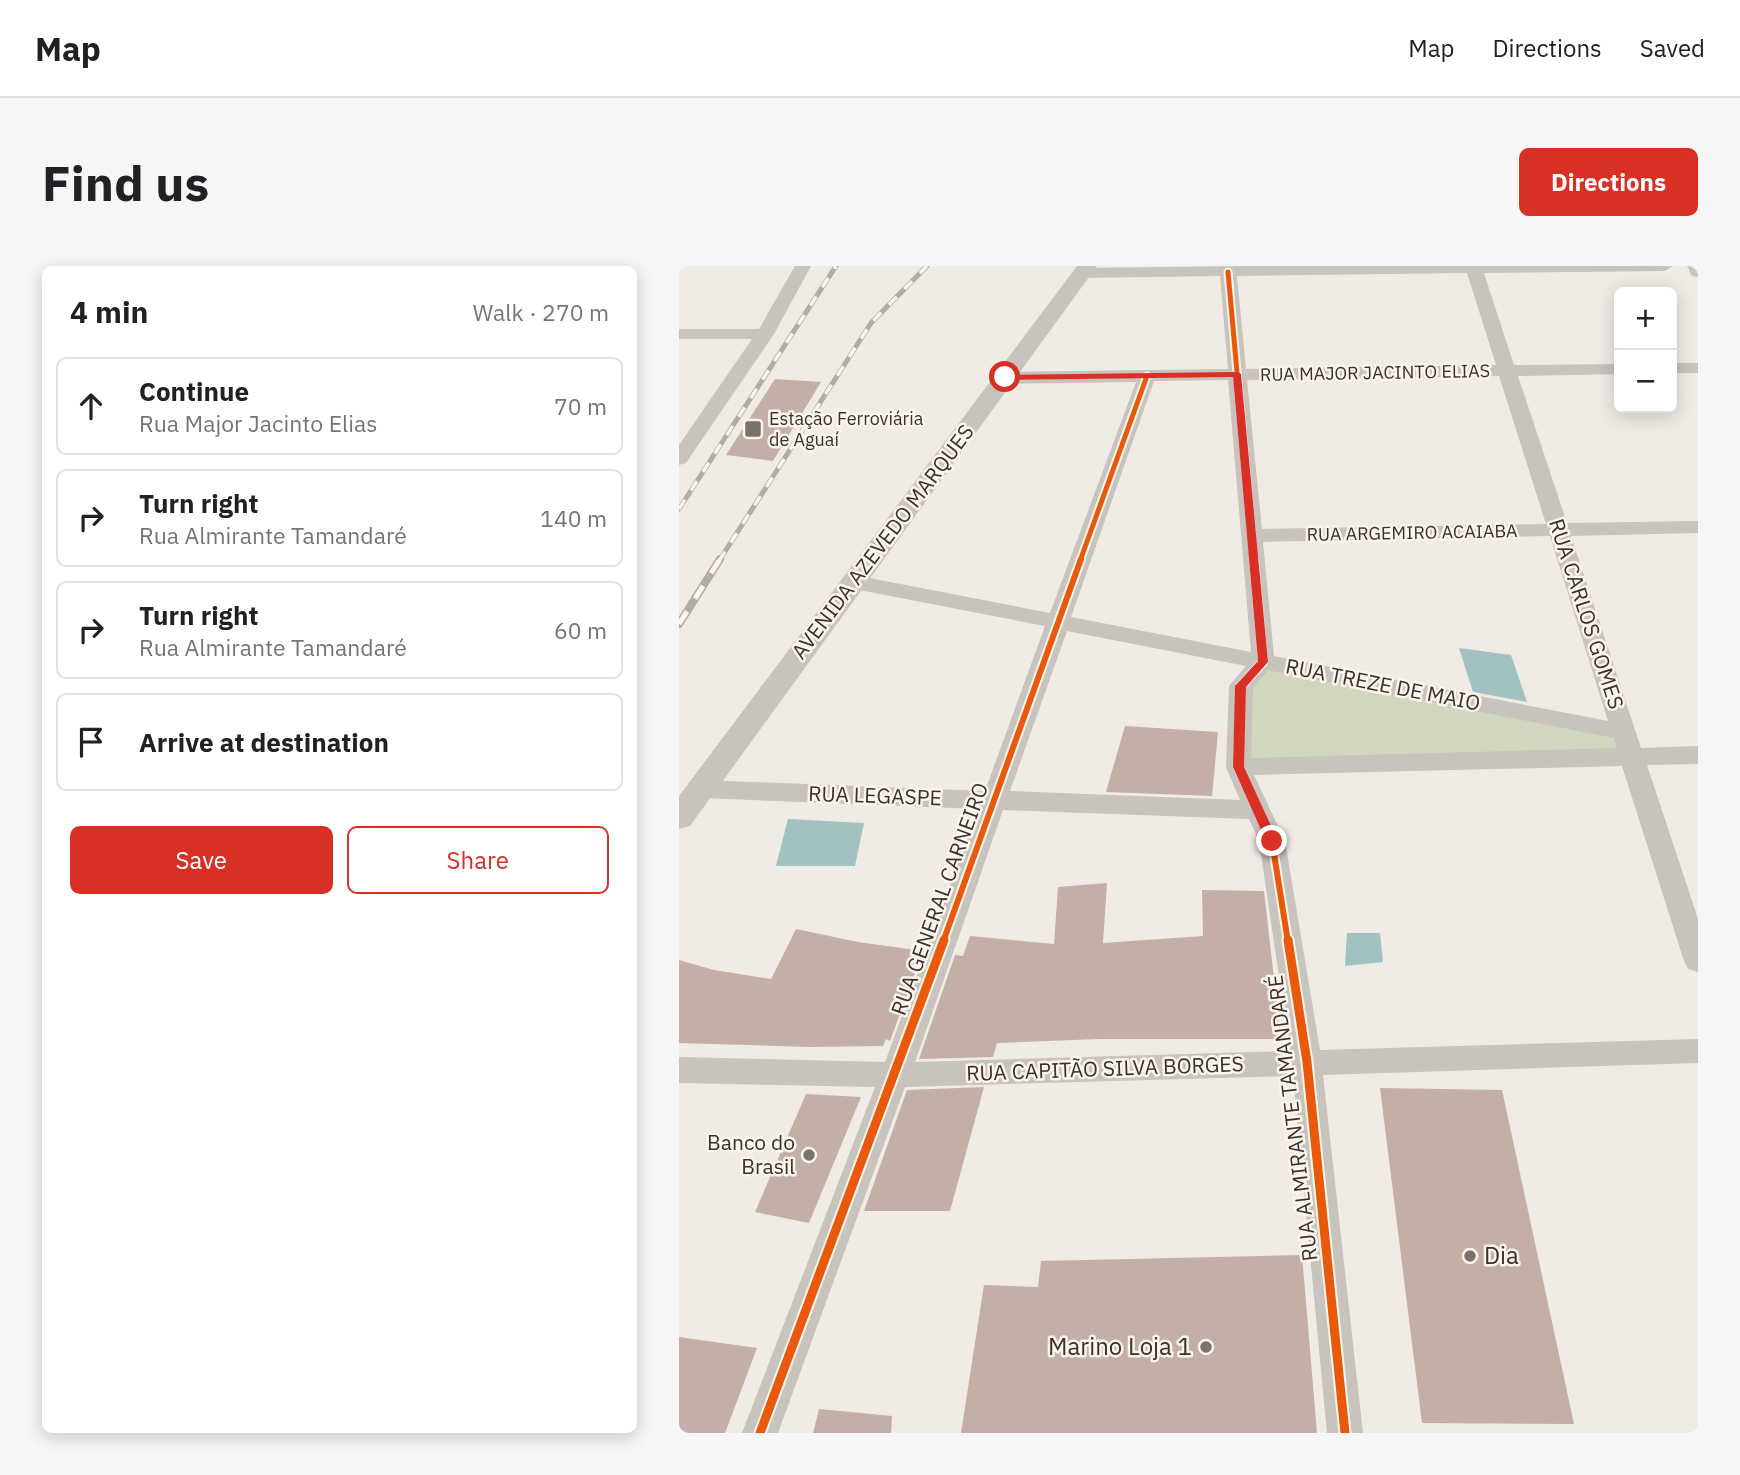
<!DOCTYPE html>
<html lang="en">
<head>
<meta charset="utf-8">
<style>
  :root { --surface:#fff; --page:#f6f6f6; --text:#202124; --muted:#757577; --line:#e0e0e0; --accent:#d93025 }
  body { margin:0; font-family:"IBM Plex Sans",sans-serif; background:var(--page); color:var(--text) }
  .controls { position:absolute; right:21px; top:21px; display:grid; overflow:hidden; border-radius:10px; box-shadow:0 4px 18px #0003 }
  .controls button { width:63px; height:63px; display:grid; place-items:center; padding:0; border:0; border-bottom:2px solid var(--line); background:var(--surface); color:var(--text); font:35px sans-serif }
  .stop { position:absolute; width:21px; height:21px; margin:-16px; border:5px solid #d93025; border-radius:50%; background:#fff }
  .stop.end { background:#d93025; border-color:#fff; box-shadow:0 2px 7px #0008 }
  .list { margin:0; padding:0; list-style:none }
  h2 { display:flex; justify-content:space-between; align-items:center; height:91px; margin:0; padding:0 28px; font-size:30px }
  h2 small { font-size:23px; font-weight:400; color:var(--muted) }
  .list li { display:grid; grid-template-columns:46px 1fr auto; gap:21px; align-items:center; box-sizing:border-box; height:98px; margin:0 14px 14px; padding:0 14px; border:2px solid var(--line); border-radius:10px }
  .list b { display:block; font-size:26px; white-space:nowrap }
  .list p { margin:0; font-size:23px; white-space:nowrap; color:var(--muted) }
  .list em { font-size:23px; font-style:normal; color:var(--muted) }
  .actions { display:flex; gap:14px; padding:21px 28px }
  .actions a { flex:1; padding:16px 0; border:2px solid var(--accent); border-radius:10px; text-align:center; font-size:24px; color:var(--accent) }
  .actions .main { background:var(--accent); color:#fff }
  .icon { flex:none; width:38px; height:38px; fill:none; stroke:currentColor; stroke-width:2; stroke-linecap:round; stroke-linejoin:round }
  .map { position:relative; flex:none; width:1019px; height:1167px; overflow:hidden; border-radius:10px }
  header { display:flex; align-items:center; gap:42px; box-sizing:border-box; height:98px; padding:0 35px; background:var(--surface); border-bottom:2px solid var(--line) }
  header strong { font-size:33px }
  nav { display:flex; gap:38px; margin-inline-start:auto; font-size:24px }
  .intro { display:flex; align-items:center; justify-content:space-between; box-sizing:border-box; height:168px; padding:0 42px }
  h1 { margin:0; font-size:49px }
  .button { padding:18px 32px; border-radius:10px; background:var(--accent); color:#fff; font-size:24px; font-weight:700 }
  main { display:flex; gap:42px; padding:0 42px }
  aside { flex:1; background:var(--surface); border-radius:10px; box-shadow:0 4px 18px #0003 }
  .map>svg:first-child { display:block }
  .green { fill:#d1d6bf }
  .water { fill:#a1c2c1 }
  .building { fill:#c3afa7 }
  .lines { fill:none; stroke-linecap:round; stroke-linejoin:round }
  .minor { fill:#c9c3be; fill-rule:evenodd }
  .tertiary { fill:#c9c3be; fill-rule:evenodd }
  .rail-far1-casing { stroke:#b1aca8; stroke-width:5 }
  .rail-casing { stroke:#b1aca8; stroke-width:8 }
  .rail-far1 { stroke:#fbf5ee; stroke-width:3.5; stroke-dasharray:11; stroke-linecap:butt }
  .rail { stroke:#fbf5ee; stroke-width:5; stroke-dasharray:15; stroke-linecap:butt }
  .cycleway-far2-casing { stroke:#fbf5ee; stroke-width:9 }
  .cycleway-far1-casing { stroke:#fbf5ee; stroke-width:10 }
  .cycleway-casing { stroke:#fbf5ee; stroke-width:13 }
  .cycleway-far2 { stroke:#e8590c; stroke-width:5 }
  .cycleway-far1 { stroke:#e8590c; stroke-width:6 }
  .cycleway { stroke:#e8590c; stroke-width:9 }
  .route { fill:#d93025 }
  .poi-dot { fill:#7a716c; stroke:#fbf5ee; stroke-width:2.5 }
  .labels { text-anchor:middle; stroke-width:5; stroke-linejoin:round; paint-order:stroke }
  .far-street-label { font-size:18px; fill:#3b302b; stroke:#fbf5ee }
  .far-poi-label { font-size:18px; fill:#3b302b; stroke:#fbf5ee; text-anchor:start }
  .street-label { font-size:21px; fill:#3b302b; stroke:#fbf5ee }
  .poi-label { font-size:21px; fill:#3b302b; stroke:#fbf5ee; text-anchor:end }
  .near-poi-label { font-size:24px; fill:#3b302b; stroke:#fbf5ee; text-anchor:start }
</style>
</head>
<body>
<header>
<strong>Map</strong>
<nav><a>Map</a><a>Directions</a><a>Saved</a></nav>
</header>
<div class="intro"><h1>Find us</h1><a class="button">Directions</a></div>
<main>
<aside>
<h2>4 min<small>Walk · 270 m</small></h2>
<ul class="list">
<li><svg class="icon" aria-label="ahead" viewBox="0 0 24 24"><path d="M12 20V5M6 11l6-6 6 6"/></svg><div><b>Continue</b><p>Rua Major Jacinto Elias</p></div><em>70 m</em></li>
<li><svg class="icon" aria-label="right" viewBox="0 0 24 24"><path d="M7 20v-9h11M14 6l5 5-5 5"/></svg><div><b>Turn right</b><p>Rua Almirante Tamandaré</p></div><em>140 m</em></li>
<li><svg class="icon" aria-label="right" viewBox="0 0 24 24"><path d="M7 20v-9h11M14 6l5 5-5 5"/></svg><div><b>Turn right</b><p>Rua Almirante Tamandaré</p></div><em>60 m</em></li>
<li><svg class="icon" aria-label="arrive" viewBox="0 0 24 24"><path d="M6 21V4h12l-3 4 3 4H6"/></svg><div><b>Arrive at destination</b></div></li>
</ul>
<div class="actions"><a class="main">Save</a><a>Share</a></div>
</aside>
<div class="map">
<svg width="1019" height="1167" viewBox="0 0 1019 1167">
  <rect width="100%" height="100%" fill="#f0ebe5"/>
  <path class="green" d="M584 396 945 466 953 491 559 501 562 420Z"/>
  <g class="water">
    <path d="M780 382 832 389 848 436 794 426Z"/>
    <path d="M109 553 185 557 176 600H97Z"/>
    <path d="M668 667H701L704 696 666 700Z"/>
  </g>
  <g class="building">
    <path d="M96 113 142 116 94 195 47 189Z"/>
    <path d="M446 460 539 466 533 530 427 526Z"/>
    <path d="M428 617 424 677 524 670 523 624 585 625 602 773H419L318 777 314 791 240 793 276 689 284 690 291 670 375 678 379 621Z"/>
    <path d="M117 663 179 676 244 685 211 775 207 773 204 780 130 781 0 777V694L35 704 92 713Z"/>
    <path d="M305 821 271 945H185L228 824Z"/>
    <path d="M701 822 823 824 895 1158 743 1157Z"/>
    <path d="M127 828 182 831 130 957 76 946Z"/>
    <path d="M623 989 638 1167H282L305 1019 359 1021 362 995Z"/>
    <path d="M0 1071 78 1082 46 1167H0Z"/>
    <path d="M140 1143 213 1150 212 1167H134Z"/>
  </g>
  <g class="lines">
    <g class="minor">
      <path d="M116 0H132L95 68 7 197 0 199V179L73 73H0V63H80Z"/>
      <path d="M569 0H994L986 5 805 7 835 99 940 98V108L839 110 888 257 1019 255V267L892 270 962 482 1019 480V498L968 499 1019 653V706L1009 703 1005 695 943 500 575 509 606 575 641 784 1019 773V797L644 809 684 1167H648L614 810 226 821 99 1167H63L196 821 0 817V791L206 796 299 543 22 532 13 529 9 523 13 517 22 514 306 525 366 360 175 323 167 321 164 316 167 311 175 309 371 347 457 116 326 118 317 112 326 106 549 103 541 10 403 12 395 7 403 2ZM788 7 817 99 567 103 558 10ZM820 110 867 258 583 263 568 114ZM549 114 572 386 392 351 475 115ZM871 270 929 455 595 390 584 276ZM388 365 567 400 550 420 547 501 561 534 331 525ZM589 404 935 472 938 482 572 492 574 422ZM324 544 570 553 580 575 611 785 236 796Z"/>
      <path d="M1008 0H1019V11L1013 10Z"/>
      <rect x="993" y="97" width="26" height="10"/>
    </g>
    <path class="tertiary" d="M398 0H418L11 560 0 563V530Z"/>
    <defs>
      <g id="rail-far1">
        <path d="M0 243 157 0"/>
        <path d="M40 295 192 57 248 0"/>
      </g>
      <path id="rail" d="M0 358 41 293"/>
    </defs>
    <use href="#rail-far1" class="rail-far1-casing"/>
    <use href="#rail" class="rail-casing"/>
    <use href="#rail-far1" class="rail-far1"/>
    <use href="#rail" class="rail"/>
    <defs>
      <g id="cycleway-far2">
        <path d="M549 6 575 295"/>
        <path d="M401 295 468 110"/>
      </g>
      <g id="cycleway-far1">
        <path d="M575 293 584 396 562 420 559 501 593 575 609 676"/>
        <path d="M264 676 402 293"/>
      </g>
      <g id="cycleway">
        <path d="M609 674 628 796 666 1167"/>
        <path d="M81 1167 265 674"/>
      </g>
    </defs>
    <use href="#cycleway-far2" class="cycleway-far2-casing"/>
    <use href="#cycleway-far1" class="cycleway-far1-casing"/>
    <use href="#cycleway" class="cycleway-casing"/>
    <use href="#cycleway-far2" class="cycleway-far2"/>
    <use href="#cycleway-far1" class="cycleway-far1"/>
    <use href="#cycleway" class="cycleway"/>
  </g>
  <path class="route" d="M558 106 562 108 589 396 567 421 565 501 599 575 593 579 587 575 554 501 556 420 579 395 554 111 326 114 322 111 326 109Z"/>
  <g class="poi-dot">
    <rect x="65" y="154" width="18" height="18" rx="3.5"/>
    <circle cx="130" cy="889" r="7"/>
    <circle cx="791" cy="990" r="7"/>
    <circle cx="527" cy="1081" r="7"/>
  </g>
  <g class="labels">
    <g class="far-street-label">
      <text transform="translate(696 107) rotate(-1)" y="6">RUA MAJOR JACINTO ELIAS</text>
      <text transform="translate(733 267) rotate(-1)" y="6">RUA ARGEMIRO ACAIABA</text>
    </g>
    <g class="far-poi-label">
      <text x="90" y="159">Estação Ferroviária<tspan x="90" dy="21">de Aguaí</tspan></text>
    </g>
    <g class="street-label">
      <text transform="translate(204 276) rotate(-53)" y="7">AVENIDA AZEVEDO MARQUES</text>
      <text transform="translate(907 348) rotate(72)" y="7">RUA CARLOS GOMES</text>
      <text transform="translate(704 419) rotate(11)" y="7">RUA TREZE DE MAIO</text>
      <text transform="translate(196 530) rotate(2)" y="7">RUA LEGASPE</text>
      <text transform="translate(261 633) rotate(-70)" y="7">RUA GENERAL CARNEIRO</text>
      <text transform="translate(426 803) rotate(-2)" y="7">RUA CAPITÃO SILVA BORGES</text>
      <text transform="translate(614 852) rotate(-97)" y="7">RUA ALMIRANTE TAMANDARÉ</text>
    </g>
    <g class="poi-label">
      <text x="116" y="884">Banco do<tspan x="116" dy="24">Brasil</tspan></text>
    </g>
    <g class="near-poi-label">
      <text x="805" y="998">Dia</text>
      <text x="513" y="1089" text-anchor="end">Marino Loja 1</text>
    </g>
  </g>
</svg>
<div class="controls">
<button>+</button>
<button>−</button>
</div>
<div class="stop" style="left:326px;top:111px"></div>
<div class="stop end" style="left:593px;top:575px"></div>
</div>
</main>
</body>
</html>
